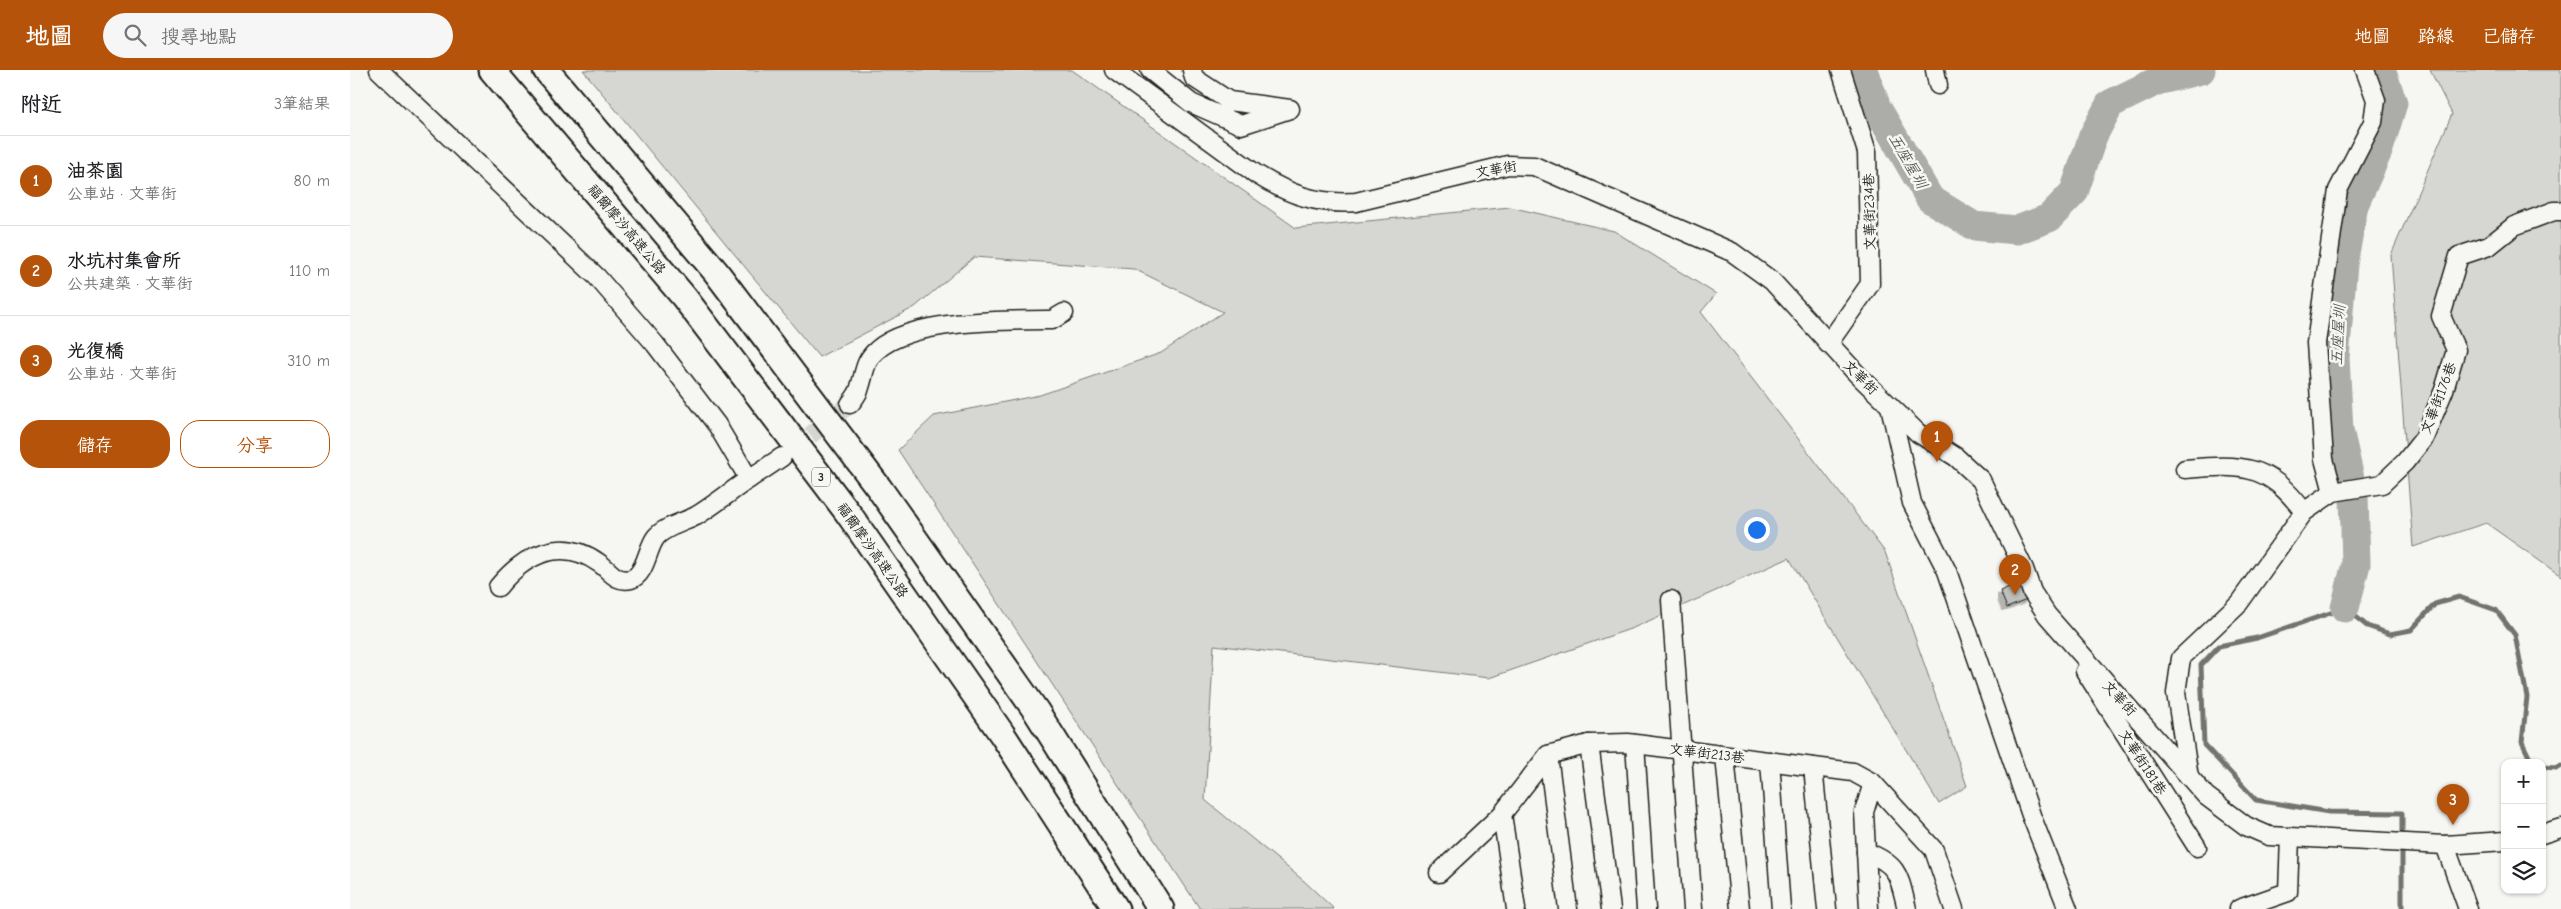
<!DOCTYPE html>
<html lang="zh-TW">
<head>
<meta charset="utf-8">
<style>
  :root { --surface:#fff; --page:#f6f6f6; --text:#202124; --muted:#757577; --line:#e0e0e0; --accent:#b45309 }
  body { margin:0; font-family:"Comic Neue","LXGW WenKai TC",sans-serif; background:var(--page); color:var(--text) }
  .controls { position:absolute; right:15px; bottom:15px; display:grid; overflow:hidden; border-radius:10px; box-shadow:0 1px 4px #0004 }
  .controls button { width:45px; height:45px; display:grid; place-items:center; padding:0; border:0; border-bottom:1px solid var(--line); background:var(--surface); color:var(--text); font:25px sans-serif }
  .you { position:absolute; left:1406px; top:459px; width:18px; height:18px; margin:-12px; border:4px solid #fff; border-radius:50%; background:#1a73e8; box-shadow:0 0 0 8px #1a73e833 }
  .badge { display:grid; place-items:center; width:32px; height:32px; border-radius:50%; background:var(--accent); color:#fff; font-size:16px; font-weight:700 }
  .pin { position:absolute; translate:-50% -41px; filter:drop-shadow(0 1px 2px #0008) }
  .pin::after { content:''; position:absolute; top:26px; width:18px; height:15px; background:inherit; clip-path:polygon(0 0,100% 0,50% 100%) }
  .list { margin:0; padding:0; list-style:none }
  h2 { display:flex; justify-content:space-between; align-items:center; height:65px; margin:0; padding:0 20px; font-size:21px }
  h2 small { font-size:16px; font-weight:400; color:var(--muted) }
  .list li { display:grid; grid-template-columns:32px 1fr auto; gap:15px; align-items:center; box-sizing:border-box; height:90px; padding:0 20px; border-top:1px solid var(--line) }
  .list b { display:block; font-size:19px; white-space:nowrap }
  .list p { margin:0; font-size:16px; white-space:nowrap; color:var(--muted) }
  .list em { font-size:16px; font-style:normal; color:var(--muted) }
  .actions { display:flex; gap:10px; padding:15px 20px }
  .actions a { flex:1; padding:11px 0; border:1px solid var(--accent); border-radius:20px; text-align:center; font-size:18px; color:var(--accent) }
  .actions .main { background:var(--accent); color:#fff }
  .icon { flex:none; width:28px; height:28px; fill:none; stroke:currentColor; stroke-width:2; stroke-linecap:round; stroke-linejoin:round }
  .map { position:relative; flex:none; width:2211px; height:839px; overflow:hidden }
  header { display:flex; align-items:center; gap:30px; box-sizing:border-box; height:70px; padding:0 25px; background:var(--accent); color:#fff }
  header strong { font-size:24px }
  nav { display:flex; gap:28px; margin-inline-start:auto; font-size:18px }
  .search { width:350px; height:45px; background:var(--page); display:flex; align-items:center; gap:12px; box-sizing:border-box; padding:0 18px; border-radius:28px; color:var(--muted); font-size:19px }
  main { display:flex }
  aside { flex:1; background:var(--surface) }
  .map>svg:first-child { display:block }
  .green { fill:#d6d6d2; stroke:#797977 }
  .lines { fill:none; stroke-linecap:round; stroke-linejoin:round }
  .stream { stroke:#727271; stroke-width:5 }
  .river { stroke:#acaca9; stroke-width:29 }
  .building { fill:#c0c0bd; stroke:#1c1c1c; filter:url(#shadow) }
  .minor-tunnel { stroke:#d5d5d2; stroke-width:18; stroke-dasharray:18 9; stroke-linecap:butt }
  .minor-casing { stroke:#1c1c1c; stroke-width:21 }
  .highway-casing { stroke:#1c1c1c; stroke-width:29 }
  .minor { stroke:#f6f6f2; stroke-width:18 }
  .highway { stroke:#f6f6f2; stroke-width:25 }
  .labels { text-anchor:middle; stroke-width:5; stroke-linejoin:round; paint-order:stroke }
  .shield { fill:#f6f6f2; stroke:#5d5d5c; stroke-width:1 }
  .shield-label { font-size:12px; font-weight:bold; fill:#1c1c1c }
  .street-label { font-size:14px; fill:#1c1c1c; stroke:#f6f6f2 }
  .water-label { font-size:15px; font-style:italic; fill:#565654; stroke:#f6f6f2 }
</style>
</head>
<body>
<header>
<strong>地圖</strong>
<div class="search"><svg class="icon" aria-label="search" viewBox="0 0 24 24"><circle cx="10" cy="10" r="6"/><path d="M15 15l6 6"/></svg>搜尋地點</div>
<nav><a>地圖</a><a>路線</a><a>已儲存</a></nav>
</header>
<main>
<aside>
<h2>附近<small>3筆結果</small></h2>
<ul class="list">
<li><span class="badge">1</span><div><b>油茶園</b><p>公車站 · 文華街</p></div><em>80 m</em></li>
<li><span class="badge">2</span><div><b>水坑村集會所</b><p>公共建築 · 文華街</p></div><em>110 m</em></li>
<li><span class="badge">3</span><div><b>光復橋</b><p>公車站 · 文華街</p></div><em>310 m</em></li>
</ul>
<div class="actions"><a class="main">儲存</a><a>分享</a></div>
</aside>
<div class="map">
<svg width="2211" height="839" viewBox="0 0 2211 839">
  <defs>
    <filter id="shadow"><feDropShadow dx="-4.5" dy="4.5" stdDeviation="0" flood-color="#0004"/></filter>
  </defs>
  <rect width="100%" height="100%" fill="#f6f6f2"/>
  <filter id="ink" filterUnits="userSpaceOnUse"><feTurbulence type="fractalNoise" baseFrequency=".02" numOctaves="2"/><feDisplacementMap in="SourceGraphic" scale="10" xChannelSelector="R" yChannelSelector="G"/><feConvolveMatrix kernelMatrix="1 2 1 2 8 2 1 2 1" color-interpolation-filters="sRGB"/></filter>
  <g filter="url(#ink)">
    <g class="green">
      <path d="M233 0H722L946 158 1160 137 1264 161 1366 224 1351 242 1535 482 1617 716 1589 734 1439 488 1283 558 1139 608 864 575 855 730 954 811 984 839H850L548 380 584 346 690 325 811 283 873 242 784 199 624 187 565 237 469 287Z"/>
      <path d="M2080 0H2211V506L2136 453 2063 477 2041 185 2102 44Z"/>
    </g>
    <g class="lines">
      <g class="stream">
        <path d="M2192 697 2207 698 2211 696"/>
        <path d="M2052 839V743L1979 742 1906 730 1854 675 1851 595 1869 576 1907 568 1995 538 2017 556 2040 564 2061 560 2085 534 2109 527 2146 540 2165 565 2177 627 2172 672 2182 693"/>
      </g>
      <g class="river">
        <path d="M1513 0 1527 38 1580 129 1624 156 1667 160 1699 148 1724 122 1743 66 1760 34 1807 11 1851 0"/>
        <path d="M1995 538 2006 494 2004 426 1989 360 1985 288 1993 194 2004 135 2029 79 2043 33 2031 0"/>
      </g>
    </g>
    <path class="building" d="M1672 511 1679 529 1657 538 1650 521Z"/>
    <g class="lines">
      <path class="minor-tunnel" d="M439 382 500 334"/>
      <defs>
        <g id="minor">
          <path d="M29 0 247 207 305 274 367 355 399 409 432 387"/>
          <path d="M764 0 906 104C938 124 967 135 1006 132L1158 95 1184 96 1382 182 1422 211 1507 304 1568 363 1606 387 1631 410 1674 499 1682 522 1697 545 1856 726 1896 756 1919 766 2095 775 2155 771"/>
          <path d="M800 0 841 33 891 55 940 39 879 31 844 8 842 0"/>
          <path d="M1585 0 1588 15"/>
          <path d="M1478 274 1520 214 1517 82 1491 0"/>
          <path d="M500 334C504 329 509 323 510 317 515 302 514 291 527 280 561 249 657 250 702 250L714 243"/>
          <path d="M1540 336 1562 433 1597 501 1681 745 1718 839"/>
          <path d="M1835 399C1891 394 1918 393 1954 442"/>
          <path d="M1983 422 1974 389 1966 273 1988 120 2023 52 2026 30 2015 0"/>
          <path d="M148 517C175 484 212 466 249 493 260 500 265 513 281 509 296 504 297 478 306 467 314 457 334 452 346 446 364 435 381 421 399 409"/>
          <path d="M1321 530 1343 839"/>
          <path d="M1735 601 1847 777"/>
          <path d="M1239 674 1261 839"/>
          <path d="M1285 674 1296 839"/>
          <path d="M1198 685 1218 839"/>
          <path d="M1375 686 1390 839"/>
          <path d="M1420 691 1431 839"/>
          <path d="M1463 697 1477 839"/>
          <path d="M1839 707 1826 623 1831 588 1889 533 1954 442 1983 422 2032 414 2055 392 2074 368 2094 320 2106 280 2091 246 2109 186 2139 176 2164 156 2204 141H2211"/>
          <path d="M1152 744 1166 839"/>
          <path d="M2192 764 2211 758"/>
          <path d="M2095 775 2118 839"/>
          <path d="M1516 782C1550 795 1549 807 1557 839"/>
          <path d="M1089 803 1152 744 1198 685 1239 674 1278 673 1503 702 1523 713 1584 780 1604 839"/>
          <path d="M1519 839 1514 742 1523 713"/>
          <path d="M1889 839 1938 822 1940 767"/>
        </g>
        <g id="highway">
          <path d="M142 0 334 227 498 443 652 664 766 839"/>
          <path d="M196 0 366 202 529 418 686 641 811 839"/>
        </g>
      </defs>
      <use href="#minor" class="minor-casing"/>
      <use href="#highway" class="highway-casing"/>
      <use href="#minor" class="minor"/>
      <use href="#highway" class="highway"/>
    </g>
  </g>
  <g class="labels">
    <rect class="shield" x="462" y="397.5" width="18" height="19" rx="4"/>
    <g class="shield-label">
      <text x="471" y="411">3</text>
    </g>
    <g class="street-label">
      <text transform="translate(1146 99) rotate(-10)" y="5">文華街</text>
      <text transform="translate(1519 142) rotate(-91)" y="5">文華街234巷</text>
      <text transform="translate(277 159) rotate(50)" y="5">福爾摩沙高速公路</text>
      <text transform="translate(1511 307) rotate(45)" y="5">文華街</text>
      <text transform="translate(2088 328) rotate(-69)" y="5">文華街176巷</text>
      <text transform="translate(523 480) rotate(55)" y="5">福爾摩沙高速公路</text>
      <text transform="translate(1770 628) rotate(47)" y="5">文華街</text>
      <text transform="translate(1357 683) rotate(7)" y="5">文華街213巷</text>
      <text transform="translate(1793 692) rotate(57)" y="5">文華街181巷</text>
    </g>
    <g class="water-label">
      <text transform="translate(1558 91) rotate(60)" y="5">五座屋圳</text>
      <text transform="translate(1988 265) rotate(-87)" y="5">五座屋圳</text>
    </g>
  </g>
</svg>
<div class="controls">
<button>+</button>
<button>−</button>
<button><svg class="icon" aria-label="layers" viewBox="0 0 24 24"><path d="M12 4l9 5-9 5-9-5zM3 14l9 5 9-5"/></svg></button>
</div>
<div class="you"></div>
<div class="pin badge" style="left:1587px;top:392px">1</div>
<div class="pin badge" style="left:1665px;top:525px">2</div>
<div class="pin badge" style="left:2103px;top:755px">3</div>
</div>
</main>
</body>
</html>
